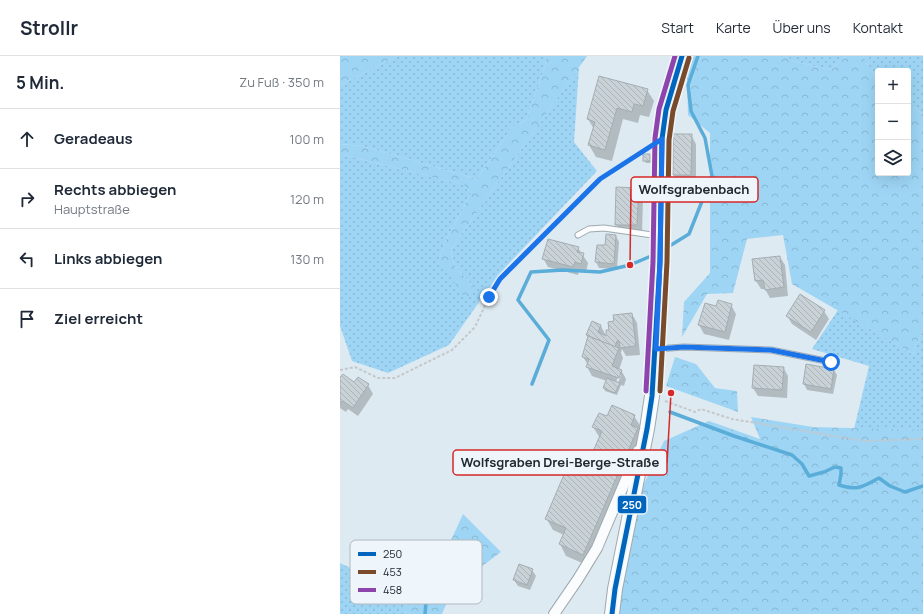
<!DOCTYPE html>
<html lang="de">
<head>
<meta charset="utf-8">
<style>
  :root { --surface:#fff; --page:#f2f2f3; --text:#1f2937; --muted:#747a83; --line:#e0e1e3 }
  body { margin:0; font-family:Manrope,sans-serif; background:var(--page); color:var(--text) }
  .controls { position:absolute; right:12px; top:12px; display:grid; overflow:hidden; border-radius:4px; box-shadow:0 4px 16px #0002 }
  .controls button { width:36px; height:36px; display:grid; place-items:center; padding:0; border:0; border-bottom:1px solid var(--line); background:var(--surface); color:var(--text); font:20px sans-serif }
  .stop { position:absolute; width:12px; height:12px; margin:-9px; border:3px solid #1a73e8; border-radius:50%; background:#fff }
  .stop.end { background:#1a73e8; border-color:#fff; box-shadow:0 1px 4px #0008 }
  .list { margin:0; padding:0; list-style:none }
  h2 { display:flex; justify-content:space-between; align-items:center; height:52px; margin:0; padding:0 16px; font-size:17px }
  h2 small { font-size:13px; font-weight:400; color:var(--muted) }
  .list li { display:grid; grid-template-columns:26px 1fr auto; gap:12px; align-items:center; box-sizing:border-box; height:60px; padding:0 16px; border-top:1px solid var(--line) }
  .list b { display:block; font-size:15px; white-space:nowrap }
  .list p { margin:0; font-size:13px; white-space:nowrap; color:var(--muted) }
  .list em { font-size:13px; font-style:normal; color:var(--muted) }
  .icon { flex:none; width:22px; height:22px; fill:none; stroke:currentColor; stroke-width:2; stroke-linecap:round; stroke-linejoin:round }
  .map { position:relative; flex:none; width:583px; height:558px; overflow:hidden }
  header { display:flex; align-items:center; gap:24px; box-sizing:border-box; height:56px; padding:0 20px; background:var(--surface); border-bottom:1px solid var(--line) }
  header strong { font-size:19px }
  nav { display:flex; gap:22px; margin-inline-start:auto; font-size:14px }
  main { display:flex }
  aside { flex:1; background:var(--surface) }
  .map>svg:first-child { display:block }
  .grass { fill:url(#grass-dots) }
  .forest { fill:url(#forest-crowns) }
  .shadow { fill:#0003; fill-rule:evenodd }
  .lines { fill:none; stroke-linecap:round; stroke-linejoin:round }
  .stream { stroke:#5aadd8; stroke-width:3.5 }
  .building { fill:url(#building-back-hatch); stroke:#a4adb2 }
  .lane-casing { stroke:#9fa9ae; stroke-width:7 }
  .street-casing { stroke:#9fa9ae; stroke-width:12 }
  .secondary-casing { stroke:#9fa9ae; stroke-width:16 }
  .path { stroke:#c5c8ca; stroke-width:2; stroke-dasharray:3 2; stroke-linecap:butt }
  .lane { stroke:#fafcfd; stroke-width:5 }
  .street { stroke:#fafcfd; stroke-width:10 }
  .secondary { stroke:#fafcfd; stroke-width:14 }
  .bus-1-casing { stroke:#eef6fc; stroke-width:8 }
  .bus-2-casing { stroke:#eef6fc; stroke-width:8 }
  .bus-3-casing { stroke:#eef6fc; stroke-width:8 }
  .bus-1 { stroke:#0065bd; stroke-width:5 }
  .bus-2 { stroke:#7a4b2a; stroke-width:5 }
  .bus-3 { stroke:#8e44ad; stroke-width:5 }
  .route { stroke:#1a73e8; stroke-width:5 }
  .key { fill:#eef6fc; stroke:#b0b8be; stroke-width:1 }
  .key-label { font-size:11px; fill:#21282e }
  .leader { fill:none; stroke:#d62828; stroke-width:1.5 }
  .callout-dot { fill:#d62828; stroke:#eef6fc; stroke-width:1.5 }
  .callout { fill:#eef6fc; stroke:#d62828; stroke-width:1.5 }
  .callout-label { font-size:13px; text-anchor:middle; font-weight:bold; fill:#21282e }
  .line-badge { stroke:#eef6fc; stroke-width:1.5 }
  .badge-label { font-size:11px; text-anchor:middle; font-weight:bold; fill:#fff }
</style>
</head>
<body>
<header>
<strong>Strollr</strong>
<nav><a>Start</a><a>Karte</a><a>Über uns</a><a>Kontakt</a></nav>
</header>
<main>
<aside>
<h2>5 Min.<small>Zu Fuß · 350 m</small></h2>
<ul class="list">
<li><svg class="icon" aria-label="ahead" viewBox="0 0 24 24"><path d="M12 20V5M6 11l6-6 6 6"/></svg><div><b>Geradeaus</b></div><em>100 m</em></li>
<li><svg class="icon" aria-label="right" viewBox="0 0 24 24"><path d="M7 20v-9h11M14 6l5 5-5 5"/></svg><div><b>Rechts abbiegen</b><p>Hauptstraße</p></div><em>120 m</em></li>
<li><svg class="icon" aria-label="left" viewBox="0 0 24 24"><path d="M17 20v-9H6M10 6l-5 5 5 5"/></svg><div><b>Links abbiegen</b></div><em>130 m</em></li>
<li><svg class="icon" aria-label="arrive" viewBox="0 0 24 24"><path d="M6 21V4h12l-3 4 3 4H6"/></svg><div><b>Ziel erreicht</b></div></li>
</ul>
</aside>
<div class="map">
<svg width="583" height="558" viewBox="0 0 583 558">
  <defs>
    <pattern id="grass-dots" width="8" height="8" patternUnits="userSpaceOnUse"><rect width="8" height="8" fill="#9ed5f5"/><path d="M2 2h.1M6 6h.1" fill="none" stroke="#88b7d2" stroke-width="1.8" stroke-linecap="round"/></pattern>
    <pattern id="forest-crowns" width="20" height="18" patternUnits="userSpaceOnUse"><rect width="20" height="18" fill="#9ed5f5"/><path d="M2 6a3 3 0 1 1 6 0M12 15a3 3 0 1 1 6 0" fill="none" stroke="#88b7d2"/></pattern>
    <pattern id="building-back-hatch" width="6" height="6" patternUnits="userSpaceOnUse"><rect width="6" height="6" fill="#c8d2d7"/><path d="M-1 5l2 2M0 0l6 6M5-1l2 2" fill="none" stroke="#acb4b9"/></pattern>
  </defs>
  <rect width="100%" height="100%" fill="#deeaf1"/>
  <g class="grass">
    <path d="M58 0H206L205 11 186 64 172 71 137 123 22 90 0 88V29Z"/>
    <path d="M445 0H506L491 14 453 5Z"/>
    <path d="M523 0H583V58L568 47V15H538V26Z"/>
    <path d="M239 11 234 86 257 115 158 219 109 289 48 317 12 305 0 270V98L125 129 131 137 106 184 99 204 134 231 114 209 111 193Z"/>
    <path d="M498 254 573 298 583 273V374L514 373 529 310 472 293Z"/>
    <path d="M0 507 68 539 65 558H0Z"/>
  </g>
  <g class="forest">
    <path d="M0 0H58L0 29Z"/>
    <path d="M206 0H247L111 193 114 209 134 231 127 245 99 204 106 184 131 137 124 129 0 98V88L22 90 137 123 172 71 186 64 205 11Z"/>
    <path d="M354 0H445L453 5 491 14 506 0H523L538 26V117H568V47L583 58V273L573 298 452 228 443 179 407 183 393 237 367 238 342 281 344 246 370 217V77L348 59 347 15Z"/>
    <path d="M335 301 356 308 375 332 397 335 398 356 326 330Z"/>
    <path d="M411 361 473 371 583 374V558H278L279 527 303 430 324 385 369 365 420 383Z"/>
    <path d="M123 458 161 496 113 532 102 558H65L68 539 96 517Z"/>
  </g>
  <g class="shadow">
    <path d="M307 34 314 45 309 61 300 59 298 67 283 63 272 105 256 101 249 89 254 73 248 63Z"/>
    <path d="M351 79 356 88V128H339L334 119Z"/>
    <path d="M310 99 311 107H306L304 105Z"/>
    <path d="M298 133 303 141 302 178 281 177 276 168Z"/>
    <path d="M276 180 279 186 277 213 259 212 256 206 266 190Z"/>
    <path d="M238 192 248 207 246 216 239 214 238 219 208 211 203 202Z"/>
    <path d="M440 201 445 209 448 240 430 242 425 233H421L416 225Z"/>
    <path d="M391 249 396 258 389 284 364 278 359 269Z"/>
    <path d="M484 255 489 263 476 284 452 268 447 260Z"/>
    <path d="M292 258 297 267 300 299 286 300 282 293 281 297 283 302 279 314H281L286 323 284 330 281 329 277 339 265 335 264 332 267 325 252 320 247 311 248 309 243 301 249 282 247 279 261 270 267 282 275 266ZM279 319H281L278 327 276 326Z"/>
    <path d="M443 311 448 320 447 342 418 340 413 332Z"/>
    <path d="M494 314 497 319 493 338 467 334 464 328Z"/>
    <path d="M0 322 15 328 28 329 33 338 18 360 8 353 6 356 0 352Z"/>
    <path d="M294 360 301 371 299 376 304 384 249 510 226 500 220 488 224 479 213 474 206 462 234 418 251 402 260 382 253 371 268 362Z"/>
    <path d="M192 514 196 520 190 534 178 530 174 524Z"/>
  </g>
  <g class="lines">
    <g class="stream">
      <path d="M323 194 349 178 372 120 365 82 351 55 348 29 358 0"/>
      <path d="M192 328 209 284 178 244 191 216 223 214 260 216 290 209 316 198"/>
      <path d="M330 356 394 380 452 399 462 408 469 420 484 416 495 411 501 412V418L499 429C519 435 522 431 539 422L550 430 565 436 583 430"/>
      <path d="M85 558 87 534 110 522 126 501"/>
    </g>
  </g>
  <g class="building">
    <path d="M259 20 308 33 303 50 294 48 292 56 277 52 265 94 248 89 255 66 247 63Z"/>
    <path d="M333 78H352L351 119H333Z"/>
    <rect x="303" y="98" width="7" height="7"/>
    <path d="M276 131 299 132 297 169H275Z"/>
    <path d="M266 178 276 179 274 208 255 206 257 189H265Z"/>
    <path d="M208 183 239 191 237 196 244 197 241 208 235 206 233 211 202 203Z"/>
    <path d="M440 200 444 231 425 234 423 224 415 225 412 203Z"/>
    <path d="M460 238 485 254 471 276 446 260Z"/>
    <path d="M378 244 392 248 385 276 358 269 365 247 376 250Z"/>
    <path d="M292 257 296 290 280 292 279 285H277L275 291 246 279 252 265 261 269 258 276 266 280V274H269L268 266 274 265 273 259Z"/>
    <path d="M248 280 279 292 272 310 282 314 279 322 246 311 249 303 242 301Z"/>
    <path d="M466 308 494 313 491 333 463 328Z"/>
    <path d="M414 309 444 311 442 334 412 332Z"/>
    <path d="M3 318 14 326 18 321 29 328 13 352 3 345 0 347V321Z"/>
    <path d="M267 322 280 327 275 337 263 332Z"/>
    <path d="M272 349 295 359 291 369 298 372 243 499 219 488 226 472 205 463 226 414 234 417 243 397 251 400 262 375 252 371 259 357 267 360Z"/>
    <path d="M179 508 193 513 187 529 173 524Z"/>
  </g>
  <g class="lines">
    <defs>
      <g id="lane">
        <path d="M238 179 249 173 264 172 319 180"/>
        <path d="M316 293 344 291 431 294 491 306"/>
      </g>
      <path id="street" d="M214 558 238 523 257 492 298 395"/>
      <path id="secondary" d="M272 558 275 533 307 373 312 340 320 206 322 83 326 54 342 0"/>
    </defs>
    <use href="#lane" class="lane-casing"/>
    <use href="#street" class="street-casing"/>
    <use href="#secondary" class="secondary-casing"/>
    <g class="path">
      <path d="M0 314 15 311 38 322H55L112 294 135 271 149 241 160 223 261 123 309 91"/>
      <path d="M325 345 355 356 361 353 392 363 524 385 583 383"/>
    </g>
    <use href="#lane" class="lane"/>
    <use href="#street" class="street"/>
    <use href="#secondary" class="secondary"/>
    <defs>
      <path id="bus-1" d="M272 558 275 533 307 373 312 340 320 206 322 83 326 54 342 0"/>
      <path id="bus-2" d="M320 335 327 206 329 84 333 55 349 2"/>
      <path id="bus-3" d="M306 335 313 206 315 82 319 53 335 0"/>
    </defs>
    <use href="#bus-1" class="bus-1-casing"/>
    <use href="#bus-2" class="bus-2-casing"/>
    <use href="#bus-3" class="bus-3-casing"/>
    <use href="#bus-1" class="bus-1"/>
    <use href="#bus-2" class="bus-2"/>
    <use href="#bus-3" class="bus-3"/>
  </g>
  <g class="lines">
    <path class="route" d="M149 241 160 223 260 123 322 83 320 206 316 293 344 291 431 294 491 306"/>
  </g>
  <rect x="10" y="484" width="132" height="64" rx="6" class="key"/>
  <rect x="18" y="496" width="18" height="4" fill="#0065bd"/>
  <rect x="18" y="514" width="18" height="4" fill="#7a4b2a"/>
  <rect x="18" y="532" width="18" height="4" fill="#8e44ad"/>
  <g class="key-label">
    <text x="43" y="502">250</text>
    <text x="43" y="520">453</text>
    <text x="43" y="538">458</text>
  </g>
  <path class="leader" d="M290 209L291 133M331 337L327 407"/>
  <g class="callout-dot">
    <circle cx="290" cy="209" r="4"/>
    <circle cx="331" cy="337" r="4"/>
  </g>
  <g class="callout">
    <rect x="291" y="121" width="127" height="25" rx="4"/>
    <rect x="113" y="394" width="214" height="25" rx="4"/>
  </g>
  <g class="callout-label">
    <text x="354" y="138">Wolfsgrabenbach</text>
    <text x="220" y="411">Wolfsgraben Drei-Berge-Straße</text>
  </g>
  <rect class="line-badge" x="277" y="439" width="30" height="19" rx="4" fill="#0065bd"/>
  <g class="badge-label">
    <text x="292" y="453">250</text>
  </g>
</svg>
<div class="controls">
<button>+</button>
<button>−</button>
<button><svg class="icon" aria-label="layers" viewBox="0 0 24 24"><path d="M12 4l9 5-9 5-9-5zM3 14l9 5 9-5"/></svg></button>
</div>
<div class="stop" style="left:491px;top:306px"></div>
<div class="stop end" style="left:149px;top:241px"></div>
</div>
</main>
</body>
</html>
